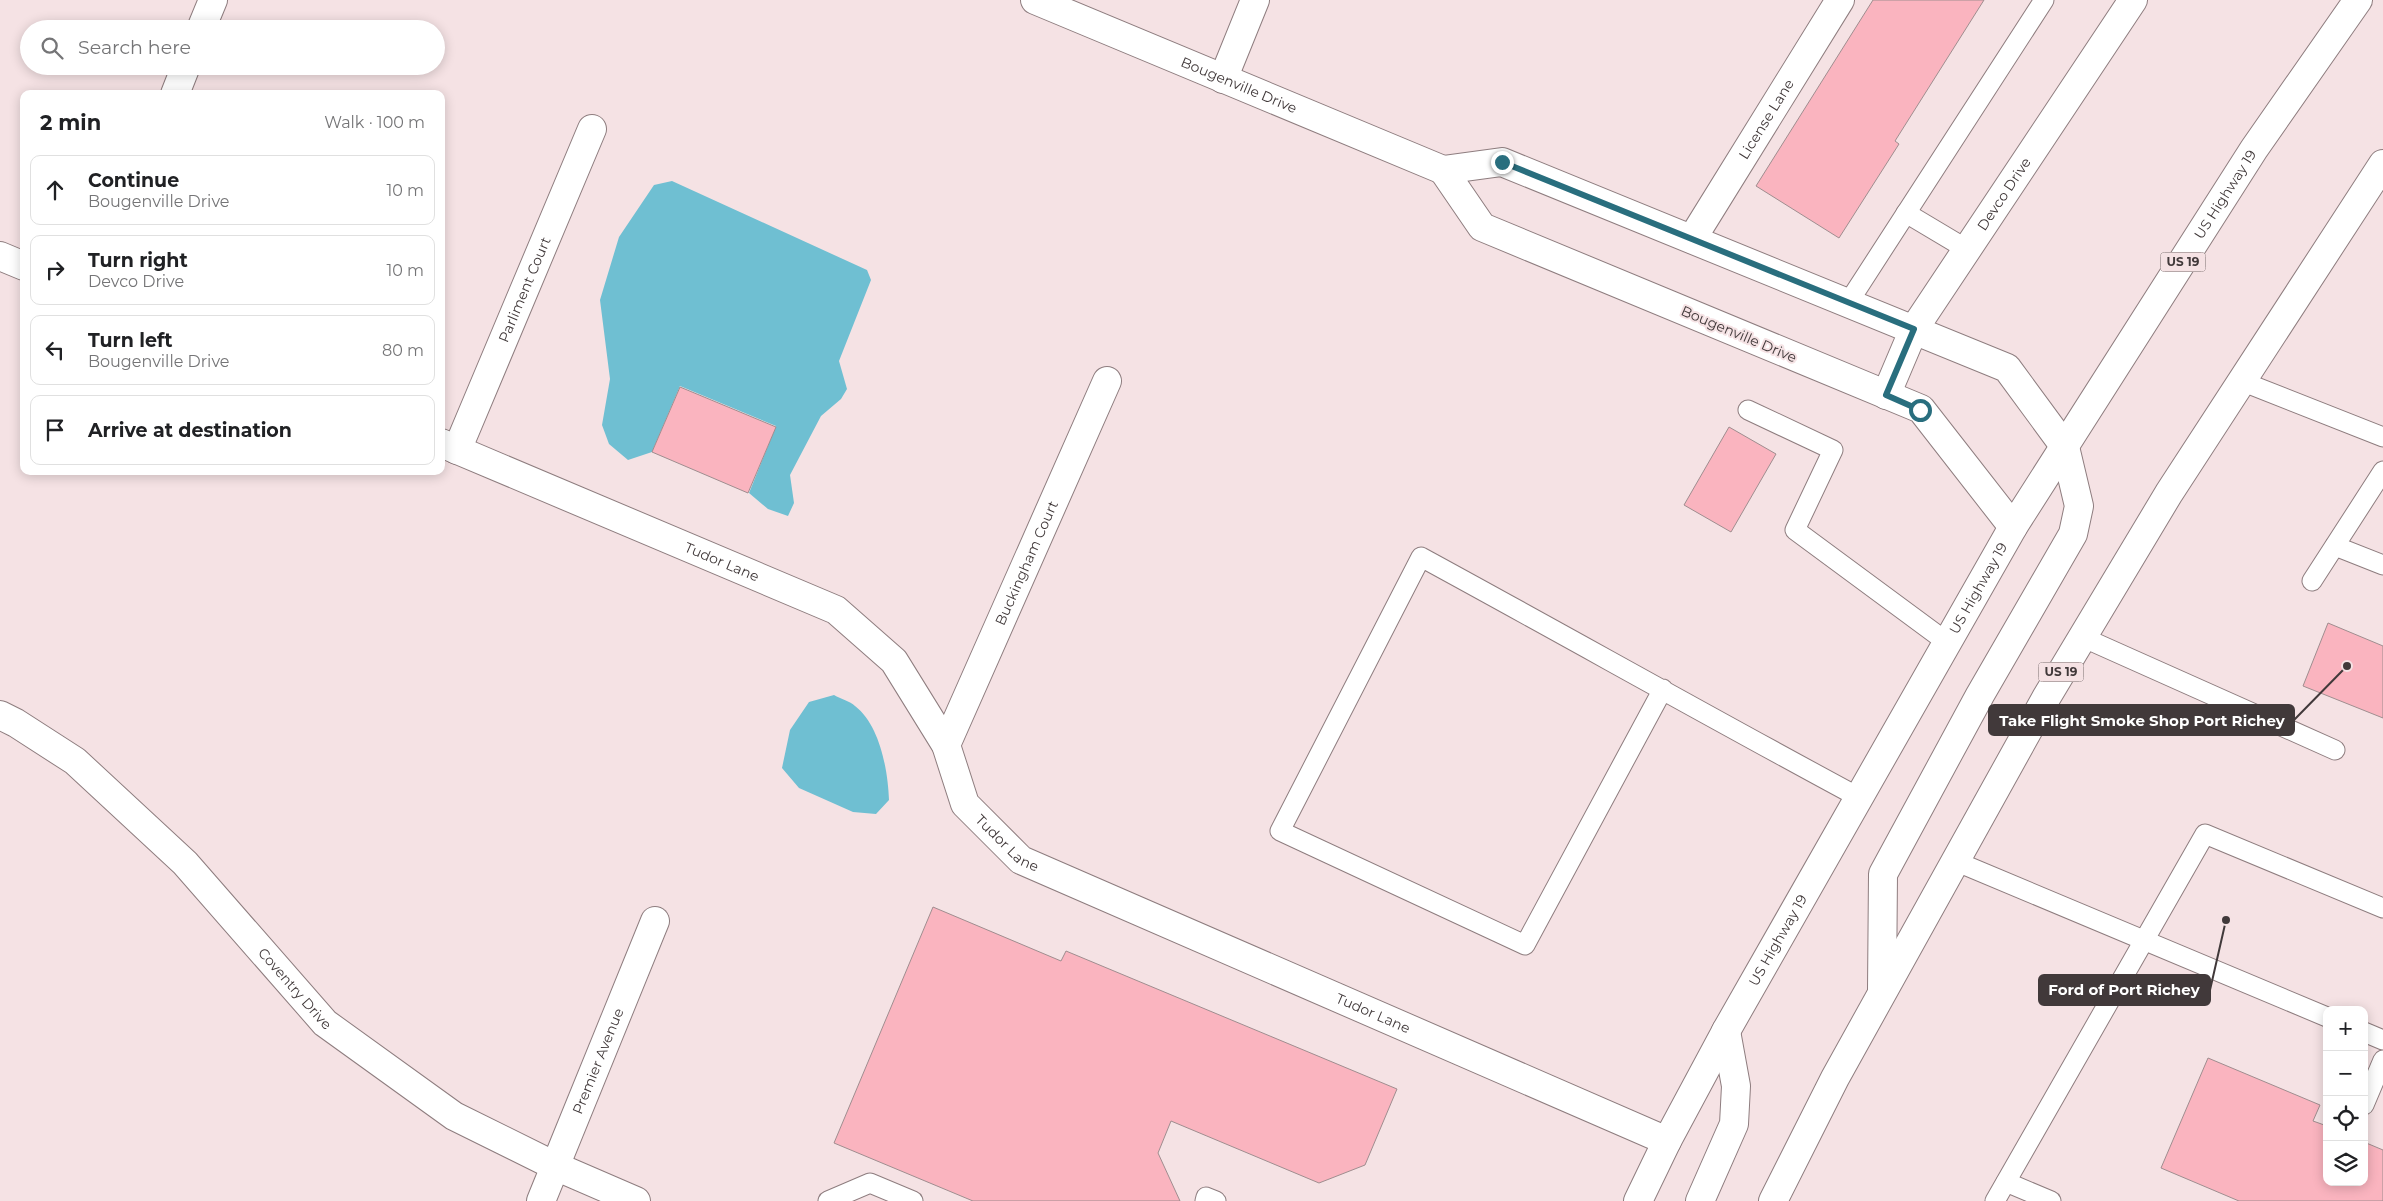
<!DOCTYPE html>
<html lang="en">
<head>
<meta charset="utf-8">
<style>
  :root { --surface:#fff; --page:#f6f6f6; --text:#202124; --muted:#757577; --line:#e0e0e0 }
  body { margin:0; font-family:Montserrat,sans-serif; background:var(--page); color:var(--text) }
  .controls { position:absolute; right:15px; bottom:15px; display:grid; overflow:hidden; border-radius:10px; box-shadow:0 2px 12px #0003 }
  .controls button { width:45px; height:45px; display:grid; place-items:center; padding:0; border:0; border-bottom:1px solid var(--line); background:var(--surface); color:var(--text); font:25px sans-serif }
  .stop { position:absolute; width:15px; height:15px; margin:-11px; border:4px solid #296e7e; border-radius:50%; background:#fff }
  .stop.end { background:#296e7e; border-color:#fff; box-shadow:0 1px 5px #0008 }
  .list { margin:0; padding:0; list-style:none }
  h2 { display:flex; justify-content:space-between; align-items:center; height:65px; margin:0; padding:0 20px; font-size:21px }
  h2 small { font-size:16px; font-weight:400; color:var(--muted) }
  .list li { display:grid; grid-template-columns:32px 1fr auto; gap:15px; align-items:center; box-sizing:border-box; height:70px; margin:0 10px 10px; padding:0 10px; border:1px solid var(--line); border-radius:10px }
  .list b { display:block; font-size:19px; white-space:nowrap }
  .list p { margin:0; font-size:16px; white-space:nowrap; color:var(--muted) }
  .list em { font-size:16px; font-style:normal; color:var(--muted) }
  .icon { flex:none; width:28px; height:28px; fill:none; stroke:currentColor; stroke-width:2; stroke-linecap:round; stroke-linejoin:round }
  .map { position:relative; flex:none; width:2383px; height:1201px; overflow:hidden }
  .search { position:absolute; background:var(--surface); box-shadow:0 2px 12px #0003; left:20px; top:20px; width:425px; height:55px; display:flex; align-items:center; gap:12px; box-sizing:border-box; padding:0 18px; border-radius:28px; color:var(--muted); font-size:19px }
  .panel { position:absolute; background:var(--surface); box-shadow:0 2px 12px #0003; left:20px; top:90px; width:425px; height:385px; border-radius:10px }
  .map>svg:first-child { display:block }
  .water { fill:#6fbfd2 }
  .building { fill:#fab4bf; stroke:#9f8d8f }
  .lines { fill:none; stroke-linecap:round; stroke-linejoin:round }
  .lane-casing { stroke:#8e7d7f; stroke-width:21 }
  .street-casing { stroke:#8e7d7f; stroke-width:30 }
  .highway-casing { stroke:#8e7d7f; stroke-width:30 }
  .lane { stroke:#fff; stroke-width:19 }
  .street { stroke:#fff; stroke-width:28 }
  .highway { stroke:#fff; stroke-width:28 }
  .route { stroke:#296e7e; stroke-width:6 }
  .labels { text-anchor:middle; stroke-width:4; stroke-linejoin:round; paint-order:stroke }
  .shield { fill:#f5e2e4; stroke:#776c6d; stroke-width:1 }
  .shield-label { font-size:12px; font-weight:bold; fill:#41393a }
  .street-label { font-size:14px; fill:#41393a; stroke:#f5e2e4 }
  .leader { fill:none; stroke:#41393a; stroke-width:2 }
  .callout-dot { fill:#41393a; stroke:#f5e2e4; stroke-width:2 }
  .callout { fill:#41393a; stroke:#41393a; stroke-width:2 }
  .callout-label { font-size:15px; text-anchor:middle; font-weight:bold; fill:#fff }
</style>
</head>
<body>
<div class="map">
<svg width="2383" height="1201" viewBox="0 0 2383 1201">
  <rect width="100%" height="100%" fill="#f5e2e4"/>
  <g class="water">
    <path d="M672 181 867 270 871 280 839 361 847 389 841 399 821 416 790 475 794 503 788 516 768 509 749 493 776 426 680 386 652 452 628 460 609 444 602 425 610 379 600 300 619 237 654 185Z"/>
    <path d="M834 695C841 699 850 701 855 706 880 725 888 771 889 800L876 814 853 812 799 788 782 768 790 730 809 702Z"/>
  </g>
  <g class="building">
    <path d="M1873 0H1984L1895 141 1899 144 1839 238 1756 186Z"/>
    <path d="M680 387 776 427 748 493 652 452Z"/>
    <path d="M1729 427 1776 454 1731 532 1684 505Z"/>
    <path d="M2328 623 2383 646V718L2303 686Z"/>
    <path d="M933 907 1061 961 1066 951 1397 1089 1365 1165 1319 1183 1171 1121 1158 1153 1180 1201H973L834 1143Z"/>
    <path d="M2208 1058 2320 1105 2313 1121 2327 1126V1182H2364V1142L2383 1150V1201H2239L2161 1168Z"/>
  </g>
  <g class="lines">
    <defs>
      <g id="lane">
        <path d="M1906 213 1968 250"/>
        <path d="M1848 303 2044 0"/>
        <path d="M2241 381 2383 437"/>
        <path d="M1748 410 1833 450 1795 530 1948 643"/>
        <path d="M2335 546 2383 565"/>
        <path d="M2312 581 2383 471"/>
        <path d="M2082 637 2335 750"/>
        <path d="M1663 689 1525 945 1280 831 1421 557C1568 637 1713 719 1860 798"/>
        <path d="M1955 861 2327 1017"/>
        <path d="M2364 1032 2383 1040"/>
        <path d="M2364 1105 2383 1060"/>
        <path d="M2006 1182 2051 1201"/>
        <path d="M828 1201 870 1183 913 1201"/>
        <path d="M1205 1201 1206 1197 1216 1201"/>
        <path d="M1995 1201 2205 834 2383 908"/>
      </g>
      <g id="street">
        <path id="s1" d="M1035 0 1443 170"/>
        <path d="M201 29 213 0"/>
        <path d="M1223 79 1255 0"/>
        <path d="M175 94 186 66"/>
        <path id="s2" d="M1692 239 1840 0"/>
        <path d="M0 256 24 266"/>
        <path id="s3" d="M1886 395 1914 329 2133 0"/>
        <path id="s4" d="M441 443 836 610 894 661 946 745 965 804 1021 860 1667 1141"/>
        <path id="s5" d="M457 450 592 129"/>
        <path d="M2013 527 1921 409 1482 227 1443 170 1502 162 2007 368 2065 447"/>
        <path id="s6" d="M0 715 16 723 75 761 185 863 325 1023 454 1116 555 1166 636 1201"/>
        <path id="s7" d="M946 745 1107 381"/>
        <path id="s8" d="M541 1201 655 921"/>
      </g>
      <g id="highway">
        <path d="M1882 989 1883 874 1980 695 2073 534 2079 506 2065 447"/>
        <path id="s9" d="M1638 1201 1667 1141 1726 1031 2013 527 2254 149 2358 0"/>
        <path d="M1700 1201 1734 1124 1736 1086 1726 1031"/>
        <path d="M1773 1201 1835 1078 2046 698 2169 493 2383 164"/>
      </g>
    </defs>
    <use href="#lane" class="lane-casing"/>
    <use href="#street" class="street-casing"/>
    <use href="#highway" class="highway-casing"/>
    <use href="#lane" class="lane"/>
    <use href="#street" class="street"/>
    <use href="#highway" class="highway"/>
  </g>
  <g class="lines">
    <path class="route" d="M1502 162 1914 329 1886 395 1920 410"/>
  </g>
  <g class="labels">
    <g class="shield">
      <rect x="2160.5" y="252.5" width="45" height="19" rx="4"/>
      <rect x="2038.5" y="662.5" width="45" height="19" rx="4"/>
    </g>
    <g class="shield-label">
      <text x="2183" y="266">US 19</text>
      <text x="2061" y="676">US 19</text>
    </g>
    <g class="street-label">
      <text dy="5" stroke="none"><textPath href="#s1" startOffset="221">Bougenville Drive</textPath></text>
      <text dy="5" stroke="none"><textPath href="#s2" startOffset="141">License Lane</textPath></text>
      <text dy="5" stroke="none"><textPath href="#s3" startOffset="234">Devco Drive</textPath></text>
      <text dy="5" stroke="none"><textPath href="#s9" startOffset="1166">US Highway 19</textPath></text>
      <text dy="5" stroke="none"><textPath href="#s5" startOffset="174">Parliment Court</textPath></text>
      <text transform="translate(1739 334) rotate(23)" y="5">Bougenville Drive</text>
      <text dy="5" stroke="none"><textPath href="#s4" startOffset="305">Tudor Lane</textPath></text>
      <text dy="5" stroke="none"><textPath href="#s7" startOffset="199">Buckingham Court</textPath></text>
      <text dy="5" stroke="none"><textPath href="#s9" startOffset="701">US Highway 19</textPath></text>
      <text dy="5" stroke="none"><textPath href="#s4" startOffset="725">Tudor Lane</textPath></text>
      <text dy="5" stroke="none"><textPath href="#s9" startOffset="296">US Highway 19</textPath></text>
      <text dy="5" stroke="none"><textPath href="#s6" startOffset="405">Coventry Drive</textPath></text>
      <text dy="5" stroke="none"><textPath href="#s4" startOffset="1130">Tudor Lane</textPath></text>
      <text dy="5" stroke="none"><textPath href="#s8" startOffset="151">Premier Avenue</textPath></text>
    </g>
  </g>
  <path class="leader" d="M2347 666L2294 720M2226 920L2210 990"/>
  <g class="callout-dot">
    <circle cx="2347" cy="666" r="5"/>
    <circle cx="2226" cy="920" r="5"/>
  </g>
  <g class="callout">
    <rect x="1989" y="705" width="305" height="30" rx="5"/>
    <rect x="2039" y="975" width="171" height="30" rx="5"/>
  </g>
  <g class="callout-label">
    <text x="2142" y="726">Take Flight Smoke Shop Port Richey</text>
    <text x="2124" y="995">Ford of Port Richey</text>
  </g>
</svg>
<div class="controls">
<button>+</button>
<button>−</button>
<button><svg class="icon" aria-label="locate" viewBox="0 0 24 24"><circle cx="12" cy="12" r="6"/><path d="M12 2v4M12 18v4M2 12h4M18 12h4"/></svg></button>
<button><svg class="icon" aria-label="layers" viewBox="0 0 24 24"><path d="M12 4l9 5-9 5-9-5zM3 14l9 5 9-5"/></svg></button>
</div>
<div class="stop" style="left:1920px;top:410px"></div>
<div class="stop end" style="left:1502px;top:162px"></div>
<div class="search"><svg class="icon" aria-label="search" viewBox="0 0 24 24"><circle cx="10" cy="10" r="6"/><path d="M15 15l6 6"/></svg>Search here</div>
<section class="panel">
<h2>2 min<small>Walk · 100 m</small></h2>
<ul class="list">
<li><svg class="icon" aria-label="ahead" viewBox="0 0 24 24"><path d="M12 20V5M6 11l6-6 6 6"/></svg><div><b>Continue</b><p>Bougenville Drive</p></div><em>10 m</em></li>
<li><svg class="icon" aria-label="right" viewBox="0 0 24 24"><path d="M7 20v-9h11M14 6l5 5-5 5"/></svg><div><b>Turn right</b><p>Devco Drive</p></div><em>10 m</em></li>
<li><svg class="icon" aria-label="left" viewBox="0 0 24 24"><path d="M17 20v-9H6M10 6l-5 5 5 5"/></svg><div><b>Turn left</b><p>Bougenville Drive</p></div><em>80 m</em></li>
<li><svg class="icon" aria-label="arrive" viewBox="0 0 24 24"><path d="M6 21V4h12l-3 4 3 4H6"/></svg><div><b>Arrive at destination</b></div></li>
</ul>
</section>
</div>
</body>
</html>
